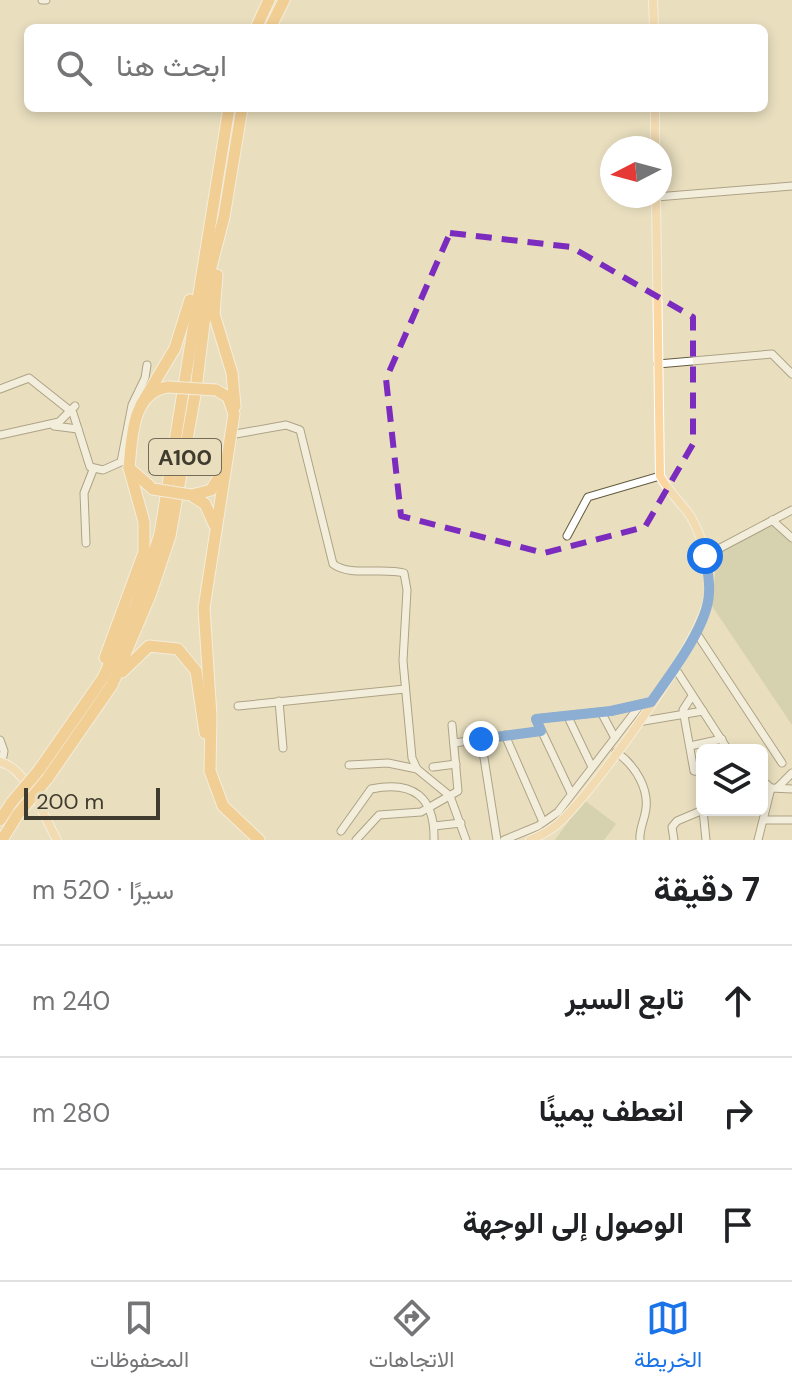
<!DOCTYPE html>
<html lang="ar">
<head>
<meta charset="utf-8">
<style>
  :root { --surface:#fff; --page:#f2f2f2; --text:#202124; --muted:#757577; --line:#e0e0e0; --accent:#1a73e8 }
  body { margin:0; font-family:"DM Sans",Vazirmatn,sans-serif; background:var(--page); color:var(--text); direction:rtl }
  .controls { position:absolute; right:24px; bottom:24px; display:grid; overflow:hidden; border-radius:12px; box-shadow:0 4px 12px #0003 }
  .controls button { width:72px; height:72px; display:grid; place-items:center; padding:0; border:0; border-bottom:2px solid var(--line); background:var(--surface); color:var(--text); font:40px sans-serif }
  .compass { position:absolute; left:600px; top:136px; width:72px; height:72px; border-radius:50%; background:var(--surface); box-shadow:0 4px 12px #0003; rotate:264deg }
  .scale { position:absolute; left:24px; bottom:20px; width:136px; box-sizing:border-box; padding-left:8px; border:4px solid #403b2f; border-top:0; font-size:22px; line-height:28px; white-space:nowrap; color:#403b2f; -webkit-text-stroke:6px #e9dfbf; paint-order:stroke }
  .stop { position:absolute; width:24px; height:24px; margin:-18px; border:6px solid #1a73e8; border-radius:50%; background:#fff }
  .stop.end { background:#1a73e8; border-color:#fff; box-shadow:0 2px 8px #0008 }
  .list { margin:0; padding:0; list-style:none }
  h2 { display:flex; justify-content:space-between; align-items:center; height:104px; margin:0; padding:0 32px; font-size:34px }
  h2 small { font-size:26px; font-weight:400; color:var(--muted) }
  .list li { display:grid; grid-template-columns:52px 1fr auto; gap:24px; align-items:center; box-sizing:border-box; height:112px; padding:0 32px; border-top:2px solid var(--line) }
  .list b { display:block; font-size:30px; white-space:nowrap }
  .list em { font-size:26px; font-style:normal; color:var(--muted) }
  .icon { flex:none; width:44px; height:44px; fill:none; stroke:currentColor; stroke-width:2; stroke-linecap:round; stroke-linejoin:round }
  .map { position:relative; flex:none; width:792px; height:840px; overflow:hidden; direction:ltr }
  .search { position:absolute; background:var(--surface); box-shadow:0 4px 12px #0003; left:24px; right:24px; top:24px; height:88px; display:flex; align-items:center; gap:20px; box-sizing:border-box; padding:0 28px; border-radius:12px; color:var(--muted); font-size:30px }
  .sheet { height:440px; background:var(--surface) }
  nav { display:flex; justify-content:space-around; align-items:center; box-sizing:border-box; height:112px; border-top:2px solid var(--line); background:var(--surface); font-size:22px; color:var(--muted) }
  nav a { display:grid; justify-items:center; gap:4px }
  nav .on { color:var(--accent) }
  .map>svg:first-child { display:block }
  .green { fill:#bec29c }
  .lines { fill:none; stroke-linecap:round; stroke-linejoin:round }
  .minor-casing { stroke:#645b3f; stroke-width:9 }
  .major-casing { stroke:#fff; stroke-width:10 }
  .highway-casing { stroke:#fff; stroke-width:13 }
  .minor { stroke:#fff; stroke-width:7 }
  .major { stroke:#fcd6a0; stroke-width:8 }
  .highway { stroke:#faba61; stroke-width:11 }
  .highway-bridge-casing { stroke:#fff; stroke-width:13; stroke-linecap:butt }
  .highway-bridge { stroke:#faba61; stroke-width:11 }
  .route { stroke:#1a73e8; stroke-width:10 }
  .marked { fill:none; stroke:#7b2cbf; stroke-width:6; stroke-dasharray:16 10; stroke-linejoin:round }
  .labels { text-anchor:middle; stroke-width:6; stroke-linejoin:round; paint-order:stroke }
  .shield { fill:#e9dfbf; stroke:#736c5a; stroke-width:2 }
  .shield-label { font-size:22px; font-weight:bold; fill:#403b2f }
</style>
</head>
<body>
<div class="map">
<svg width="792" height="840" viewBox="0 0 792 840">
  <rect width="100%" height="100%" fill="#e9dfbf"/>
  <g class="green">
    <path d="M772 523 792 539V725L712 606 717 552Z"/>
    <path d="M584 800 616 824 604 840H555Z"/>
  </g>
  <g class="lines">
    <defs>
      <g id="minor">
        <path d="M42 0H46"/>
        <path d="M656 197 792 186"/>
        <path d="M658 364 772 354 792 374"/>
        <path d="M0 389 29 378 73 413 90 467 103 470 121 462 132 405 145 378 147 365"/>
        <path d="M54 426 78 429"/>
        <path d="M0 435 59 422 75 406"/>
        <path d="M230 435 286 425 300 430 333 564C350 577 382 567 404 573L407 590 403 661 412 758 417 769 450 796 466 840"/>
        <path d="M772 520 792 538"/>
        <path d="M567 536 588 497 660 476"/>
        <path d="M86 543 84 493 93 470"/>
        <path d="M705 556 792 510"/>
        <path d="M695 631 782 763"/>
        <path d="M675 668 728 750"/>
        <path d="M692 696 683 710 694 771 702 772"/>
        <path d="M279 701 283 748"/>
        <path d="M238 706 405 689"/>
        <path d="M601 712 615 738"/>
        <path d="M568 717 592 767"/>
        <path d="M638 722 703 711"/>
        <path d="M505 735 543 822"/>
        <path d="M481 739 497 840"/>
        <path d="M0 740 4 751 2 762"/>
        <path d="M454 743 541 731"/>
        <path d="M690 746 722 739"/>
        <path d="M616 752C635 765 651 790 645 814 643 823 639 831 640 840"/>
        <path d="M349 765 388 763 417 769"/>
        <path d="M433 767 456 764"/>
        <path d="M762 780 771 788 762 791"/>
        <path d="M778 787 792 773"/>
        <path d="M571 793 536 719 611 711 651 702"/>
        <path d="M703 810 706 840"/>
        <path d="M765 820H792"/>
        <path d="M434 826 461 823"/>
        <path d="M341 831 371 789C413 780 435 797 434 840"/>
        <path d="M356 840 379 815 421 812 458 791 452 725"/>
        <path d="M504 840 538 826 558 812 641 704"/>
        <path d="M674 840 672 827 677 821 703 810"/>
        <path d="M758 840 771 788 792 789"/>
      </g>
      <g id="major">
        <path d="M653 0 654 28"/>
        <path d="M655 108V148"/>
        <path d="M0 762C27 768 44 817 57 840"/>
        <path d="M530 840C542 835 552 830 561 821 595 789 709 634 709 591 709 566 702 530 686 510 676 498 668 490 660 476L656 196"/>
      </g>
      <g id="highway">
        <path d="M256 28 269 0"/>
        <path d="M270 28 284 0"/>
        <path d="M217 275 214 314 232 373 235 406"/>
        <path d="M216 390 228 397 234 414 204 608 211 716 210 771 223 806 259 840"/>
        <path d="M141 405 175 348 190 300"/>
        <path d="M153 489 129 468C132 440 131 392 168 387"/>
        <path d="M191 495 205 504 214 524"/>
        <path d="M192 495 211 490 221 474"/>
        <path d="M105 658 144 552V522L129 468"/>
        <path d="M122 672 149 646 178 649 196 671 205 733"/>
        <path d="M39 770 103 678 136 606 160 534 229 108"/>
        <path d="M47 779 112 685 151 593 170 536 196 389 211 267 224 217 242 108"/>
        <path d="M0 820 12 802"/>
        <path d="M2 840 18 814"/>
      </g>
    </defs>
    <use href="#minor" class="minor-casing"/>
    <use href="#major" class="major-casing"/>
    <use href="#highway" class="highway-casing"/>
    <use href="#minor" class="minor"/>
    <use href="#major" class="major"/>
    <use href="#highway" class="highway"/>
    <defs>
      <g id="highway-bridge">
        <path d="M168 387 216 390"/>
        <path d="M153 489 191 495"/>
        <path d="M12 802 39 770"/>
        <path d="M18 814 47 779"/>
      </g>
    </defs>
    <use href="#highway-bridge" class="highway-bridge-casing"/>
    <use href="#highway-bridge" class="highway-bridge"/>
  </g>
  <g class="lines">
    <path class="route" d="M481 739 541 731 536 719 611 711 651 702C670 675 708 626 709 593 710 580 707 568 705 556"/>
  </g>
  <path d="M0 0H792V840H0ZM450 233 571 247 693 317V444L645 527 544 553 401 516 386 379Z" fill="#e9dfbf" fill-opacity=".55" fill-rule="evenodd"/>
  <path class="marked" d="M450 233 571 247 693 317V444L645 527 544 553 401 516 386 379Z"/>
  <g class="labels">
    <rect class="shield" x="149" y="439" width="72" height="36" rx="6"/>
    <g class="shield-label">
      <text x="185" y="465">A100</text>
    </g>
  </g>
</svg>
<div class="controls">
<button><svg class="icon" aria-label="layers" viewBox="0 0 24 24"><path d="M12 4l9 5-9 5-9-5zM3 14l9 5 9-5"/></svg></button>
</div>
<svg class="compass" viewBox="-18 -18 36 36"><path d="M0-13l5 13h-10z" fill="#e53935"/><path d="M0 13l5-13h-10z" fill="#757577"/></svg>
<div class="scale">200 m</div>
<div class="stop" style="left:705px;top:556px"></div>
<div class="stop end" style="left:481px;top:739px"></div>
<div class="search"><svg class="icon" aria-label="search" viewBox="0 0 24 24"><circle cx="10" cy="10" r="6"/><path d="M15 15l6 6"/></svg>ابحث هنا</div>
</div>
<section class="sheet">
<h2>7 دقيقة<small>سيرًا · 520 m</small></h2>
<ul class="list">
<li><svg class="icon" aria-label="ahead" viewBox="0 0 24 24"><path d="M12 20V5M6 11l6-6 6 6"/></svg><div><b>تابع السير</b></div><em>240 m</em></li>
<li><svg class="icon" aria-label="right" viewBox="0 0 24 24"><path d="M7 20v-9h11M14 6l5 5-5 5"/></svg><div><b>انعطف يمينًا</b></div><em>280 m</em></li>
<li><svg class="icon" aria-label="arrive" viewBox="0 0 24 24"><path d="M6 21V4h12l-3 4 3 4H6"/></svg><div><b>الوصول إلى الوجهة</b></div></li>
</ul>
</section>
<nav>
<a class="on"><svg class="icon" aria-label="map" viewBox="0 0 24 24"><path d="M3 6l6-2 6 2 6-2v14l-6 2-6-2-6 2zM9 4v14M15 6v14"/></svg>الخريطة</a>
<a><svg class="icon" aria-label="directions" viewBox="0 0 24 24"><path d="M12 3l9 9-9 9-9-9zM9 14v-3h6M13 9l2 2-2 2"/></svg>الاتجاهات</a>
<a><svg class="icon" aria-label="saved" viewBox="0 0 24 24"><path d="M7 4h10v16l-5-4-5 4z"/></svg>المحفوظات</a>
</nav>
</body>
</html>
